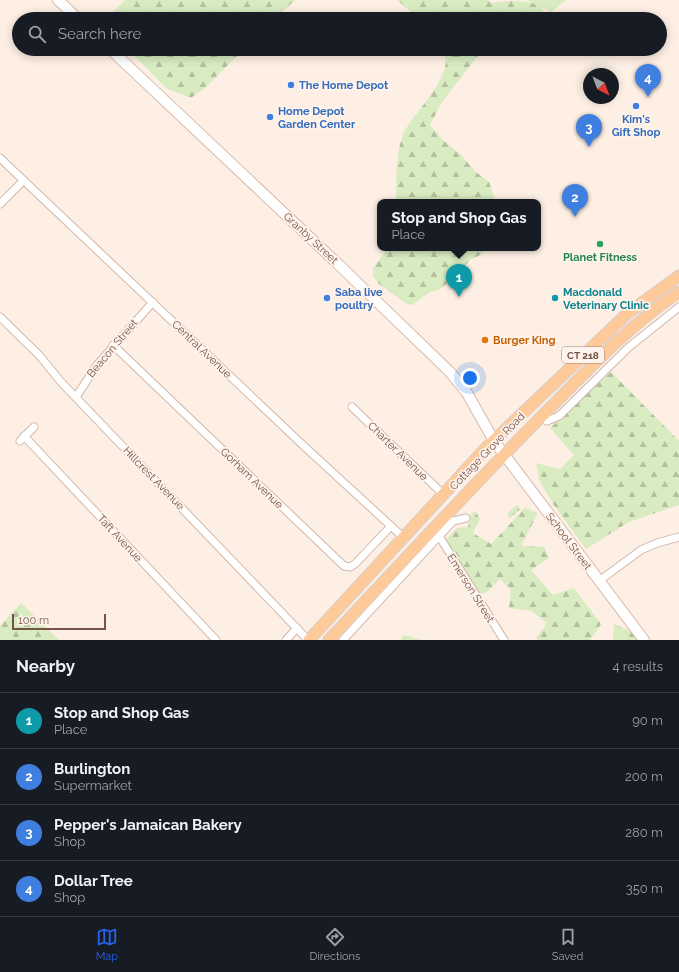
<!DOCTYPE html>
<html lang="en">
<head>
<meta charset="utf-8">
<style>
  :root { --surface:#171b24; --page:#242831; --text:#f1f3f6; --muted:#9ea1a6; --line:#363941; --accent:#2563eb }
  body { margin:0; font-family:Raleway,sans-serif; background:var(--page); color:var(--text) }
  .compass { position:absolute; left:583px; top:68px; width:36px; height:36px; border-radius:50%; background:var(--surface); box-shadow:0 2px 10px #0003; rotate:138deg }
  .scale { position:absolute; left:12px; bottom:10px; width:94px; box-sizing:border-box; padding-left:4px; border:2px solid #775248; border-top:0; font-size:11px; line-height:14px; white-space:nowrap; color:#775248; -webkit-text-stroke:3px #fff4eb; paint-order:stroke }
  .you { position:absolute; left:470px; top:378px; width:14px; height:14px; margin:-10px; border:3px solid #fff; border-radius:50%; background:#1a73e8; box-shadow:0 0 0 6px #1a73e833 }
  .badge { display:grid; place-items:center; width:26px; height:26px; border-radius:50%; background:var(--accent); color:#fff; font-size:13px; font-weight:700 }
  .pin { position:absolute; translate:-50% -33px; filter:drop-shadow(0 1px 2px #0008) }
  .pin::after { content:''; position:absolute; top:21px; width:14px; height:12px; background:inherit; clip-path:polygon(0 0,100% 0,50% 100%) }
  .popup { position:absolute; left:377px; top:199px; width:164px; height:52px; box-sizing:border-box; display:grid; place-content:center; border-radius:8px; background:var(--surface); filter:drop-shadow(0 1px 3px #0005); font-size:13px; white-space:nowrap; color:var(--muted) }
  .popup b { font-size:15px; color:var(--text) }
  .popup::after { content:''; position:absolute; left:50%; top:100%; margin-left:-8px; border:8px solid transparent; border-top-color:var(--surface) }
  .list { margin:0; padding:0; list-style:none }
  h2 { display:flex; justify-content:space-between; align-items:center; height:52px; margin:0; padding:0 16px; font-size:17px }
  h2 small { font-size:13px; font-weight:400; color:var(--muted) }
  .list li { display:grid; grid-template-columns:26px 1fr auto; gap:12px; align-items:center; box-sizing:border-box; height:56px; padding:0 16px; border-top:1px solid var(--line) }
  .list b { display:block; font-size:15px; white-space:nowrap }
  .list p { margin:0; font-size:13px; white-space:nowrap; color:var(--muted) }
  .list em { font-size:13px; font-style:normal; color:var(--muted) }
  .icon { flex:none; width:22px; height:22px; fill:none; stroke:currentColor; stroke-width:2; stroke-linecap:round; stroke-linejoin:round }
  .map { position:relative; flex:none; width:679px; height:640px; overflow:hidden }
  .search { position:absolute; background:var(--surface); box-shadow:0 2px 10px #0003; left:12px; right:12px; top:12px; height:44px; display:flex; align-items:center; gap:10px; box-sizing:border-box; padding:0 14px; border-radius:22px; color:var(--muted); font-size:15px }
  .sheet { height:276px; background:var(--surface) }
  nav { display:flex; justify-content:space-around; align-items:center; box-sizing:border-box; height:56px; border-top:1px solid var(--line); background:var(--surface); font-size:11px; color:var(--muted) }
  nav a { display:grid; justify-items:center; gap:2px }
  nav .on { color:var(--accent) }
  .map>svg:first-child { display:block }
  .grass { fill:#d8ebc1 }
  .forest { fill:url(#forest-firs) }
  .park { fill:url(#park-dots) }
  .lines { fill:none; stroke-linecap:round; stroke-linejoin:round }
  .street-casing { stroke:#d1b7ac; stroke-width:9 }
  .secondary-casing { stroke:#d7b8ab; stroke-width:12 }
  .primary-casing { stroke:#d9cfcc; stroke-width:13 }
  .street { stroke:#fff; stroke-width:7 }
  .secondary { stroke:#fff; stroke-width:10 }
  .primary { stroke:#feca99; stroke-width:11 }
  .shop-dot { fill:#3f7fe0; stroke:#fff4eb; stroke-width:1.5 }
  .leisure-dot { fill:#2e9e5b; stroke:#fff4eb; stroke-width:1.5 }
  .culture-dot { fill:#0f9aa8; stroke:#fff4eb; stroke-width:1.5 }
  .food-dot { fill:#e8710a; stroke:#fff4eb; stroke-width:1.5 }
  .labels { text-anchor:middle; stroke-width:3.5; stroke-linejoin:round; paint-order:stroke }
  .shield { fill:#fff4eb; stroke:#a08379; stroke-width:1 }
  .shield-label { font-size:10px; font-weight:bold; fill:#775248 }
  .shop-label { font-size:11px; font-weight:bold; fill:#366cbe; stroke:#fff4eb; text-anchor:start }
  .street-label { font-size:11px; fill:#775248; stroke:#fff4eb }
  .leisure-label { font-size:11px; font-weight:bold; fill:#27864d; stroke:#fff4eb }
  .culture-label { font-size:11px; font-weight:bold; fill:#0d838f; stroke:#fff4eb; text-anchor:start }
  .food-label { font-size:11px; font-weight:bold; fill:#c56008; stroke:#fff4eb; text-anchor:start }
</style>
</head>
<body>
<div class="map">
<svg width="679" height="640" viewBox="0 0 679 640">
  <defs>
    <pattern id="forest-firs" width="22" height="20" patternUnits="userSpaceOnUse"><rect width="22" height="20" fill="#d8ebc1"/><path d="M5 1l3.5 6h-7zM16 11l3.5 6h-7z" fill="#b4c19f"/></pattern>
    <pattern id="park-dots" width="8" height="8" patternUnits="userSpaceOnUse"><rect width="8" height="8" fill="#d8ebc1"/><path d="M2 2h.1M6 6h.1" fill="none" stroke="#b4c19f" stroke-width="1.8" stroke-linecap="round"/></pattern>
  </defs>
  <rect width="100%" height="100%" fill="#fdefe3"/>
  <path class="grass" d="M527 0H566L551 12Z"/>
  <g class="forest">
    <path d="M125 0H295L275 19H106Z"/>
    <path d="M397 0H487L492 3C508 0 527 0 542 6L544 14 542 19H419Z"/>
    <path d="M128 49H244L205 88 191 98 166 88Z"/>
    <path d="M442 49H483L442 102 430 125 444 141 460 154 476 172 489 182 496 202H396C397 180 395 155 403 135 412 113 459 73 442 49Z"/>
    <path d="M388 248H487L482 254 470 260 453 279 438 290 430 292 412 305 407 304 379 284 373 276V268Z"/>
    <path d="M611 372 679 441V505L629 522 586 549 553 504 539 480 536 463 560 469 574 455 550 428Z"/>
    <path d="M525 508 538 513 521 546 544 547 549 558 531 570 553 595 574 588 601 624 590 640H538L536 638 547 623 532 611 509 608 511 590 500 579 487 592 477 595 443 543 457 528 468 527 471 514 475 511 480 519 473 533 491 544Z"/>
    <path d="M21 603 59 640H0V626Z"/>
    <path d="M614 624 641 636 644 640H613Z"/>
    <path d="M403 635 419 639 421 640H401Z"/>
  </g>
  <path class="park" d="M517 505 521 509 510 518 507 514Z"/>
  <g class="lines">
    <defs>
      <g id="street">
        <path d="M0 158 306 448 404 538"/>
        <path d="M0 204 23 181"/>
        <path d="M0 317 39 355 61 382 308 640"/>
        <path d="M113 345 344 566 350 567 355 564 391 526"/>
        <path d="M76 397 97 365 153 302"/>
        <path d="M352 407 444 495"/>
        <path d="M541 417 547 421 559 416 629 347 679 307"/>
        <path d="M24 436 216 640"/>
        <path d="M20 441 34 427"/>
        <path d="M439 536 504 640"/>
        <path d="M599 581 641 550 657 543 679 537"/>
        <path d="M286 640 297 628"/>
        <path d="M343 640 453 521 466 518"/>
      </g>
      <g id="secondary">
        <path d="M58 0 78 19"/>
        <path d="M110 49 339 265 450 372 467 393 494 441 644 640"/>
      </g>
      <g id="primary">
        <path d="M309 640 486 448 628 313 679 276"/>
        <path d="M329 640C400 565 469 489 542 416 586 372 627 327 679 292"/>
      </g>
    </defs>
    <use href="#street" class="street-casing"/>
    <use href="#secondary" class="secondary-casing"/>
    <use href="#primary" class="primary-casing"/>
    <use href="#street" class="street"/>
    <use href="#secondary" class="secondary"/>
    <use href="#primary" class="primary"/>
  </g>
  <g class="shop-dot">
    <circle cx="291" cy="85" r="4"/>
    <circle cx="636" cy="106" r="4"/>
    <circle cx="270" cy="117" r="4"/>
    <circle cx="327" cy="298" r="4"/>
  </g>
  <circle class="leisure-dot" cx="600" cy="244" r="4"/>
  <circle class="culture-dot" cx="555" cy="298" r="4"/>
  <circle class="food-dot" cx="485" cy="340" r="4"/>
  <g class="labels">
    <rect class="shield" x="562" y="347" width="42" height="16" rx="3"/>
    <g class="shield-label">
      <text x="583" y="359">CT 218</text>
    </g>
    <g class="shop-label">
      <text x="299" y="89">The Home Depot</text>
      <text x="278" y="115">Home Depot<tspan x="278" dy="13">Garden Center</tspan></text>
      <text x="636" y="123" text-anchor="middle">Kim's<tspan x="636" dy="13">Gift Shop</tspan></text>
      <text x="335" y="296">Saba live<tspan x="335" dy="13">poultry</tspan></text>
    </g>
    <g class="street-label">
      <text transform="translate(311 238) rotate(43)" y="4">Granby Street</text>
      <text transform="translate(112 348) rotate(-50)" y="4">Beacon Street</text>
      <text transform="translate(202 349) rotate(44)" y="4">Central Avenue</text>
      <text transform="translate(398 451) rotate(44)" y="4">Charter Avenue</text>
      <text transform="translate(487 451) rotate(-46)" y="4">Cottage Grove Road</text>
      <text transform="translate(154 478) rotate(46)" y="4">Hillcrest Avenue</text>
      <text transform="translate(252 478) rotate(44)" y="4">Gorham Avenue</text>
      <text transform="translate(120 538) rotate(47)" y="4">Taft Avenue</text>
      <text transform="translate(569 541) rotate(53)" y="4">School Street</text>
      <text transform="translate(471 588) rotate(58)" y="4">Emerson Street</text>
    </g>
    <g class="leisure-label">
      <text x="600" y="261">Planet Fitness</text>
    </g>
    <g class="culture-label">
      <text x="563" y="296">Macdonald<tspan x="563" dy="13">Veterinary Clinic</tspan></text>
    </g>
    <g class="food-label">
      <text x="493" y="344">Burger King</text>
    </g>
  </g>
</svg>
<svg class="compass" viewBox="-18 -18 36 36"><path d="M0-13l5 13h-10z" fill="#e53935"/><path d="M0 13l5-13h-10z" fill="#9ea1a6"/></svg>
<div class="scale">100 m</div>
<div class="you"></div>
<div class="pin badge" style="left:459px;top:297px;background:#0f9aa8">1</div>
<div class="popup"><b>Stop and Shop Gas</b>Place</div>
<div class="pin badge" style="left:575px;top:217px;background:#3f7fe0">2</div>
<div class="pin badge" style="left:589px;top:147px;background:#3f7fe0">3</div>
<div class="pin badge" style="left:648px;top:97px;background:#3f7fe0">4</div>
<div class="search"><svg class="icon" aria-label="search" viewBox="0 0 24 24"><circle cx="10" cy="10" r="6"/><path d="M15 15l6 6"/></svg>Search here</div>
</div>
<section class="sheet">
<h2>Nearby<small>4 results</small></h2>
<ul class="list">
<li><span class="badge" style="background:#0f9aa8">1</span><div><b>Stop and Shop Gas</b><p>Place</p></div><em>90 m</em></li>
<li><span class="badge" style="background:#3f7fe0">2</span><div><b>Burlington</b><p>Supermarket</p></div><em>200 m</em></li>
<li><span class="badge" style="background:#3f7fe0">3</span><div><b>Pepper's Jamaican Bakery</b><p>Shop</p></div><em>280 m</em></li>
<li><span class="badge" style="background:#3f7fe0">4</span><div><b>Dollar Tree</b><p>Shop</p></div><em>350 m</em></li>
</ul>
</section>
<nav>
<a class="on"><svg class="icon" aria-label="map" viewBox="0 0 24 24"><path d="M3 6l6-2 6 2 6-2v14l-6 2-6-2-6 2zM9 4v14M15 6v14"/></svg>Map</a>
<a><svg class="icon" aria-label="directions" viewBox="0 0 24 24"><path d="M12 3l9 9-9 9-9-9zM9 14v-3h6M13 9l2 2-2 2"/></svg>Directions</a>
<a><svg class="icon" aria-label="saved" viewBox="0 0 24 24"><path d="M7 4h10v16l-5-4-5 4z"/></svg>Saved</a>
</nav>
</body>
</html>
